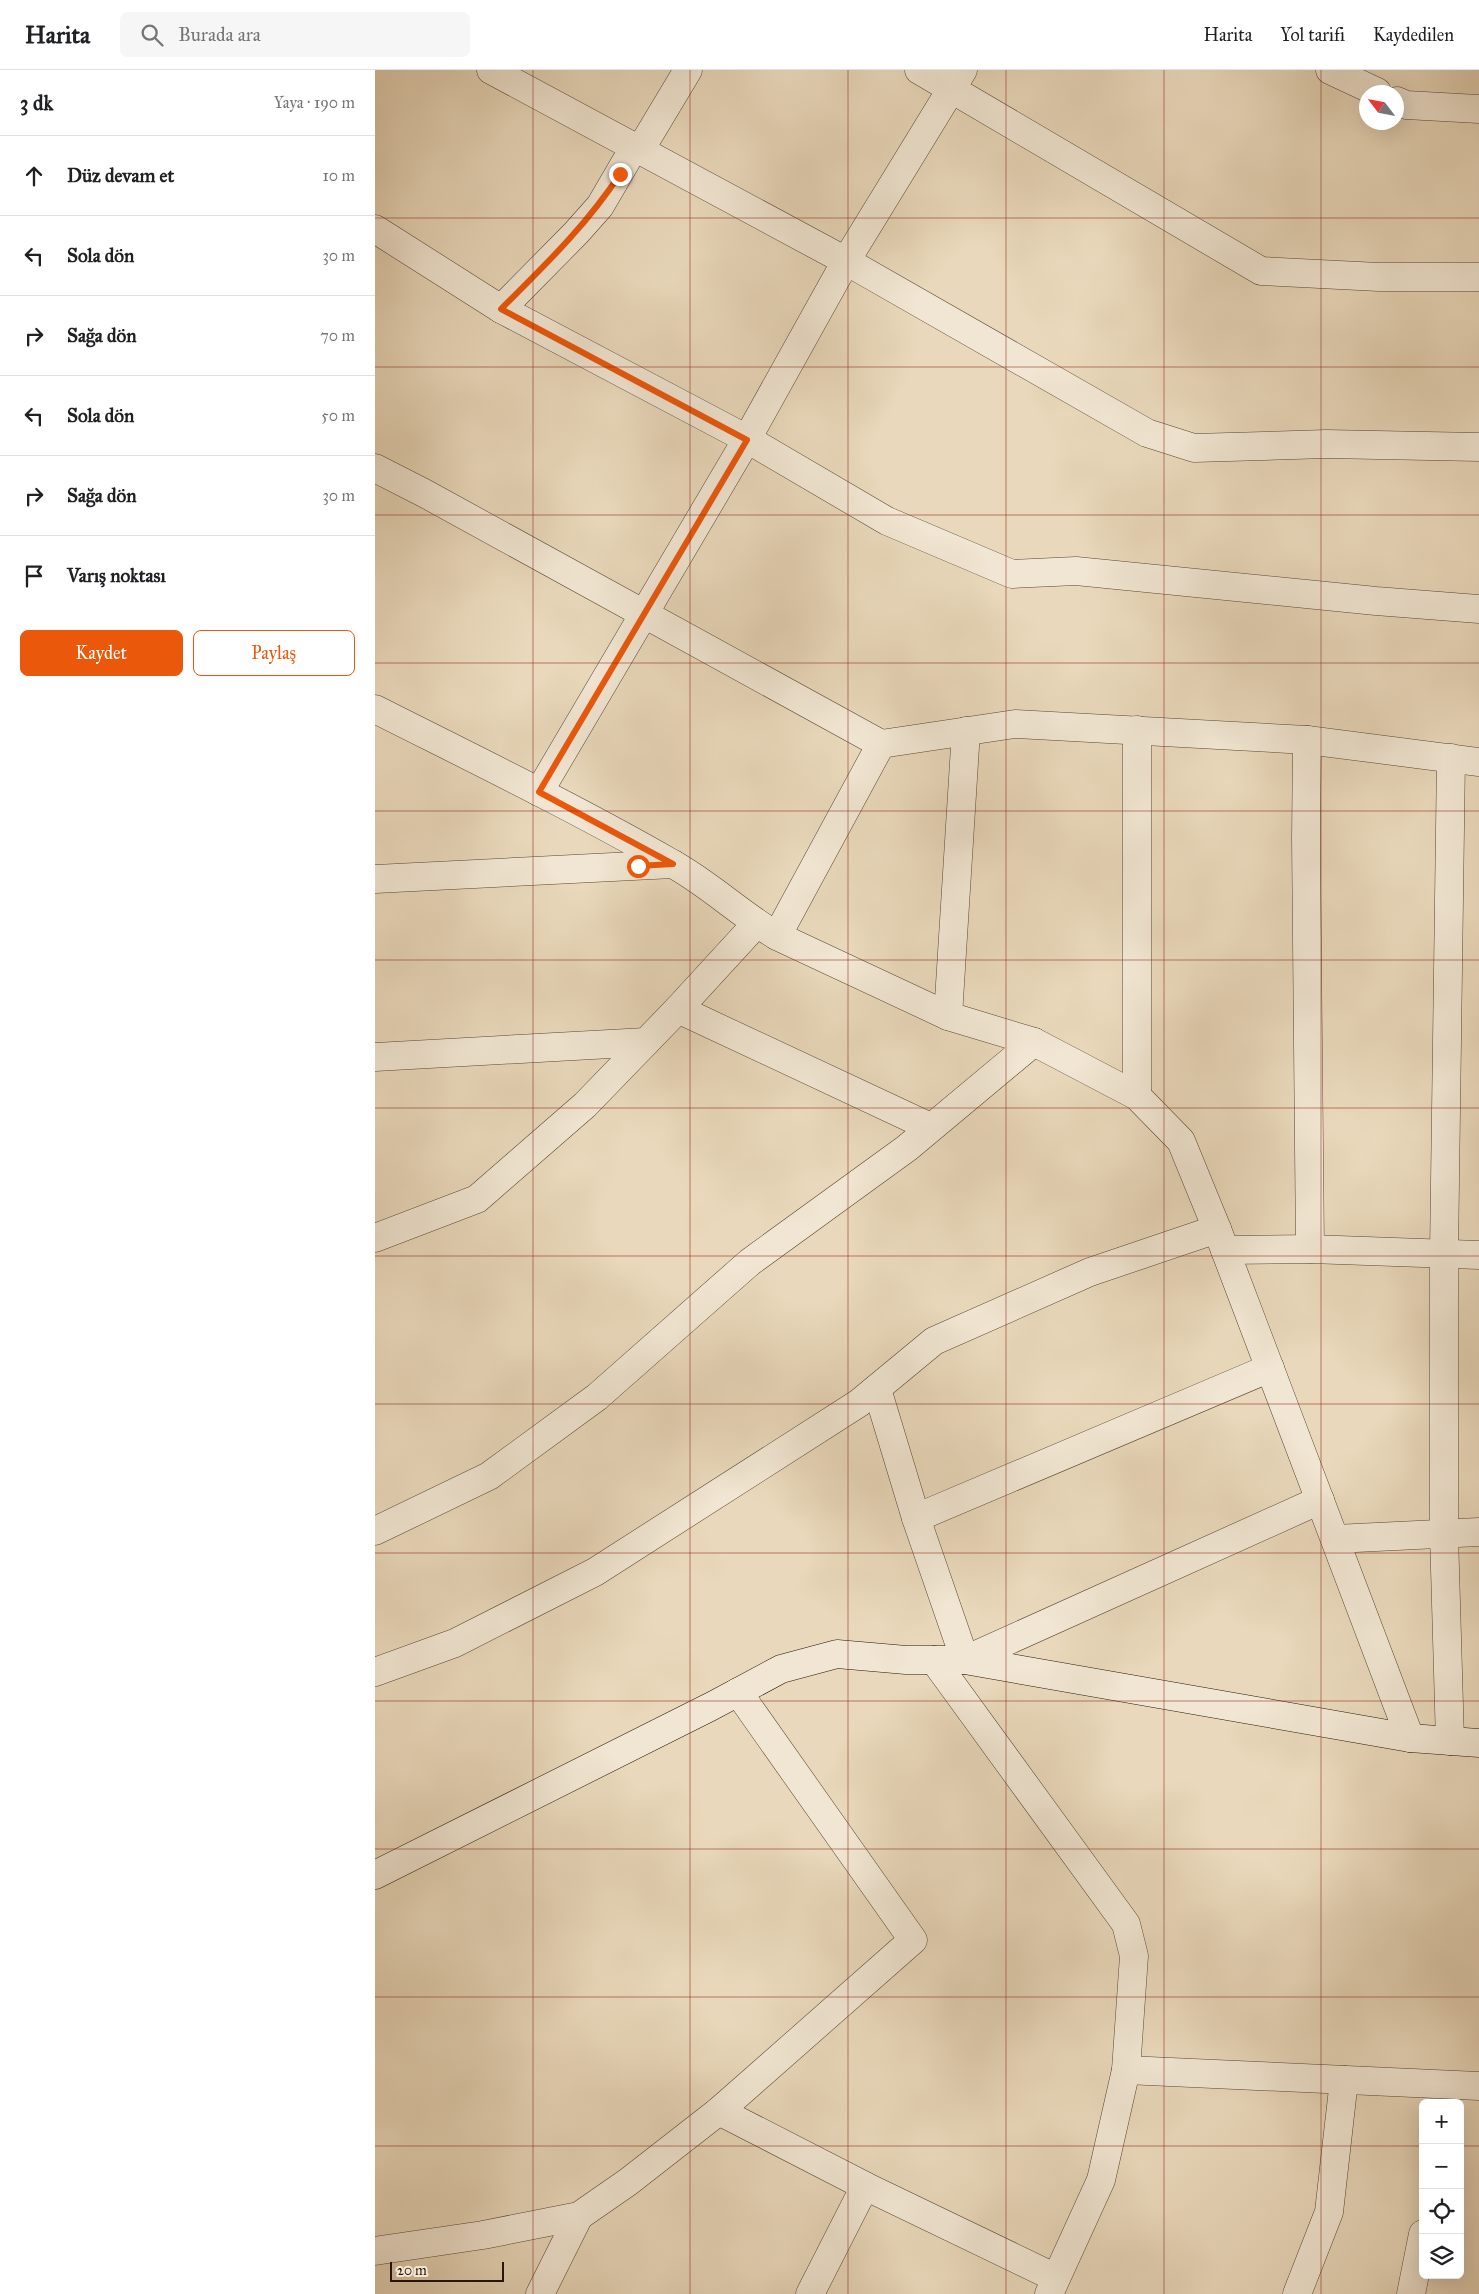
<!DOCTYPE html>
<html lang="tr">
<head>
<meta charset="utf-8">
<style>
  :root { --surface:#fff; --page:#f6f6f6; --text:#202124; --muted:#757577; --line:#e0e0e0; --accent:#ea580c }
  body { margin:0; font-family:"IM FELL Great Primer",serif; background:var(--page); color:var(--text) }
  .controls { position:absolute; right:15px; bottom:15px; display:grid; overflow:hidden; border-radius:8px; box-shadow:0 5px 20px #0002 }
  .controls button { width:45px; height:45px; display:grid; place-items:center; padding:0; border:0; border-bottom:1px solid var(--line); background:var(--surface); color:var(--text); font:25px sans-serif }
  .compass { position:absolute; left:984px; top:15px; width:45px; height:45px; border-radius:50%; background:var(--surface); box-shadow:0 5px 20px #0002; rotate:302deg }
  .scale { position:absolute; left:15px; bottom:12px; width:114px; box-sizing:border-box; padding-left:5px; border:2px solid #271506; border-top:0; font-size:14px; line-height:18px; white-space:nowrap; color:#271506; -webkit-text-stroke:4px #f1e6d3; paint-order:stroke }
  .stop { position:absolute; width:15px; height:15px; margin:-11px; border:4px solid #ea580c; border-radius:50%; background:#fff }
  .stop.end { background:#ea580c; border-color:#fff; box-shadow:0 1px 5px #0008 }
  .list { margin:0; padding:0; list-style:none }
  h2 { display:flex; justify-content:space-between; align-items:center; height:65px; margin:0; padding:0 20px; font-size:21px }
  h2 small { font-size:16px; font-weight:400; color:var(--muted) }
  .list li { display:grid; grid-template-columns:32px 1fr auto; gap:15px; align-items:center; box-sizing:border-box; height:80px; padding:0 20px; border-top:1px solid var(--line) }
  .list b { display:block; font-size:19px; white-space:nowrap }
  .list em { font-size:16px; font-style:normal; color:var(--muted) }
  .actions { display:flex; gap:10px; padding:15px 20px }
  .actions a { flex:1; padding:11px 0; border:1px solid var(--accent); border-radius:8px; text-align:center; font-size:18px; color:var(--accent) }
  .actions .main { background:var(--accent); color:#fff }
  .icon { flex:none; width:28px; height:28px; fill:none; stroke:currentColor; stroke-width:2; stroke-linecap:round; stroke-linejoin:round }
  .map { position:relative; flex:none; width:1104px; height:2224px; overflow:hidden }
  header { display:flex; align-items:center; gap:30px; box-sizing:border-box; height:70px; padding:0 25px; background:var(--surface); border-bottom:1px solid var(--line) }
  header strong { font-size:24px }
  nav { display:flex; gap:28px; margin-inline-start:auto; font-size:18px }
  .search { width:350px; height:45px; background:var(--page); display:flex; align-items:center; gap:12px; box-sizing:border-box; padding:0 18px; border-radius:8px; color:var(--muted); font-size:19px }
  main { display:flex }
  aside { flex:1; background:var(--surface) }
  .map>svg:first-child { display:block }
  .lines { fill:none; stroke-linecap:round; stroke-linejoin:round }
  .street-casing { stroke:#584633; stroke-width:29 }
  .secondary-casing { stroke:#271506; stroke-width:29 }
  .street { stroke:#f1e6d3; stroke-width:28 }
  .secondary { stroke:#f1e6d3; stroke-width:28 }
  .route { stroke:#ea580c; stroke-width:6 }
  .grid { fill:none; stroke:#8f2418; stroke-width:1; stroke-opacity:0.55 }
</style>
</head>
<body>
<header>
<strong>Harita</strong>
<div class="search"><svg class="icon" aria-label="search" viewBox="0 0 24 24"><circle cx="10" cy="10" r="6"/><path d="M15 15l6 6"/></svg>Burada ara</div>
<nav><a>Harita</a><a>Yol tarifi</a><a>Kaydedilen</a></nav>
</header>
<main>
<aside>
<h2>3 dk<small>Yaya · 190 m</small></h2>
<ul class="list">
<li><svg class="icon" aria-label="ahead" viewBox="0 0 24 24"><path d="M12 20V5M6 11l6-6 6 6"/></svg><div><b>Düz devam et</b></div><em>10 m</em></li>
<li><svg class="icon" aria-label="left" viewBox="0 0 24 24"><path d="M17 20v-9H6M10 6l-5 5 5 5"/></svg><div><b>Sola dön</b></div><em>30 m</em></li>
<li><svg class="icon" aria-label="right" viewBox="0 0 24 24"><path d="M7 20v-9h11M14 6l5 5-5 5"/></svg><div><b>Sağa dön</b></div><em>70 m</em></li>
<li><svg class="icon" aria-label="left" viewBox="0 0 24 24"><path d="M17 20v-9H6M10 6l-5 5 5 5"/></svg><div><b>Sola dön</b></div><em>50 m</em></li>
<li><svg class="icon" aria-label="right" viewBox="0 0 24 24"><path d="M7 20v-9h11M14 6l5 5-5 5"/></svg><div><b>Sağa dön</b></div><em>30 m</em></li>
<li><svg class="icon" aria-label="arrive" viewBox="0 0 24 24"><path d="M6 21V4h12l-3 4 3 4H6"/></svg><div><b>Varış noktası</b></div></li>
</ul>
<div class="actions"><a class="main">Kaydet</a><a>Paylaş</a></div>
</aside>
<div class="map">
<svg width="1104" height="2224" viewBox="0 0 1104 2224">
  <rect width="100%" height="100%" fill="#e9d8bb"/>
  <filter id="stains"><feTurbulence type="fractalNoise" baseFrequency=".004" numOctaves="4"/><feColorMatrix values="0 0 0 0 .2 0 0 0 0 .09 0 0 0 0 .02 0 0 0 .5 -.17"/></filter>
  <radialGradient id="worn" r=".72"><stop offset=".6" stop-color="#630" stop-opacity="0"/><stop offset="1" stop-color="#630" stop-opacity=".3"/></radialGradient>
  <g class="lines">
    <defs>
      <g id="street">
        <path d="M116 0 471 191 772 363 819 378 951 374 1104 377"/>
        <path d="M544 0 886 201 1004 207H1104"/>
        <path d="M955 0 1002 22"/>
        <path d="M1022 31 1031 35 1104 39"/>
        <path d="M265 80 313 0"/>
        <path d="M0 159 126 239 372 369 512 451 637 504 701 501 1001 531 1104 539"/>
        <path d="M126 239 201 163 225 136 260 76"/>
        <path d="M0 398 49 423 506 674 640 654 932 670 1104 692"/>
        <path d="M0 639C99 689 200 738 296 793 333 813 365 844 402 866L573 946 659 972 762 1026 806 1071 842 1159 1035 1668"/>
        <path d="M932 670 931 769 935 1179"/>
        <path d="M164 722 372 369 471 191 588 0"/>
        <path d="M0 809 298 794"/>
        <path d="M402 866 506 674"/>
        <path d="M303 939 555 1057"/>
        <path d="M573 946 591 661"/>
        <path d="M0 987 271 972"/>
        <path d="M762 1026V660"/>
        <path d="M0 1168 102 1129 210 1035 303 939 381 854"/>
        <path d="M850 1180 935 1179 1104 1185"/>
        <path d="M502 1319 541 1448 590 1590 945 1430"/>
        <path d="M541 1448 895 1298"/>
        <path d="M0 1461 114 1406 222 1327 375 1192 532 1078 659 972"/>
        <path d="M960 1469 1104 1462"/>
        <path d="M559 1590 751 1854 759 1886 751 2000 726 2110 674 2224"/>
        <path d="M0 1602 80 1573 220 1502 484 1333 559 1271 715 1202 842 1159"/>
        <path d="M1075 1671 1069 1464V1183L1076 688"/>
        <path d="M751 2000 1104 2016"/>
        <path d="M344 2041 490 2116 681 2208"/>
        <path d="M0 2181 108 2165 204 2146 253 2112 344 2041 538 1870 363 1622"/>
        <path d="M165 2224 204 2146"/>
        <path d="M435 2224 490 2116"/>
        <path d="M922 2224 954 2142 969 2010"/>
        <path d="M1036 2224 1048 2164"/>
      </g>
      <path id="secondary" d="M0 1805 337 1636 406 1599 462 1584 531 1590H590L1035 1668 1104 1673"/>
    </defs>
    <use href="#street" class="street-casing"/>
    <use href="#secondary" class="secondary-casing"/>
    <use href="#street" class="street"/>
    <use href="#secondary" class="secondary"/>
  </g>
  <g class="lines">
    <path class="route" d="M245 104C211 156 169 196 126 239L372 370 164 722 298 794 263 796"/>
  </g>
  <path class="grid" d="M158 0V2224M315 0V2224M473 0V2224M631 0V2224M789 0V2224M946 0V2224M0 148H1104M0 297H1104M0 445H1104M0 593H1104M0 741H1104M0 890H1104M0 1038H1104M0 1186H1104M0 1334H1104M0 1483H1104M0 1631H1104M0 1779H1104M0 1927H1104M0 2076H1048M1085 2076H1104"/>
  <rect width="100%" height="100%" filter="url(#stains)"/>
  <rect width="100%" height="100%" fill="url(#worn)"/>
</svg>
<div class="controls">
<button>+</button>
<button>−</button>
<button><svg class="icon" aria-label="locate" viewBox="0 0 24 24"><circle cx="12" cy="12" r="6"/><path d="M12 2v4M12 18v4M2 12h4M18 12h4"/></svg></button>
<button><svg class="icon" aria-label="layers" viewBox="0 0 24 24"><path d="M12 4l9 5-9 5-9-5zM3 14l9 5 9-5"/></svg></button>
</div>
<svg class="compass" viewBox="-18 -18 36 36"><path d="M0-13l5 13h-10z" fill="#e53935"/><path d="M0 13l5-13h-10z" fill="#757577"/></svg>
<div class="scale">20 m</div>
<div class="stop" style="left:263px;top:796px"></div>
<div class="stop end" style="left:245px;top:104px"></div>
</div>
</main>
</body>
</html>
